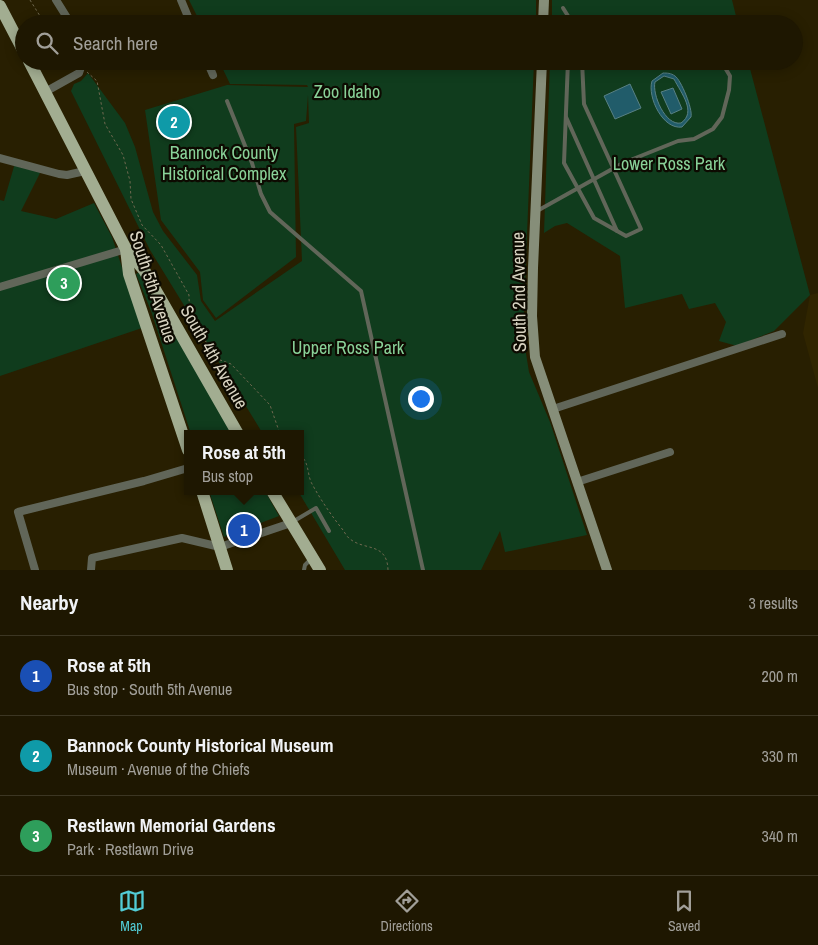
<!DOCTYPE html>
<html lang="en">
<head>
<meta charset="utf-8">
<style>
  :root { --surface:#1e1701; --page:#26200b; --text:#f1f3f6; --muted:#a19f99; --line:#3c3623; --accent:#52ccd6 }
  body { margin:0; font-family:"Archivo Narrow",sans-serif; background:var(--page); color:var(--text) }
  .you { position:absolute; left:420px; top:398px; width:18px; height:18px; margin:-12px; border:4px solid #fff; border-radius:50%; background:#1a73e8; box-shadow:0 0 0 8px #1a73e833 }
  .badge { display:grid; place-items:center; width:32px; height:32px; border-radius:50%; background:var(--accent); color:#fff; font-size:16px; font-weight:700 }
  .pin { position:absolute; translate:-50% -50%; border:2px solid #fff; box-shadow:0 1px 5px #0006 }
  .popup { position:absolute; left:184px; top:430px; width:120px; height:65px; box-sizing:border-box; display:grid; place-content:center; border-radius:0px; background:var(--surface); filter:drop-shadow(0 1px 4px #0005); font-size:16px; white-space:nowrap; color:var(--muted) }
  .popup b { font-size:19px; color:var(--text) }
  .popup::after { content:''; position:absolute; left:50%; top:100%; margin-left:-10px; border:10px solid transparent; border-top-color:var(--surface) }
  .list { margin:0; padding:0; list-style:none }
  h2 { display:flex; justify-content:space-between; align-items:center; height:65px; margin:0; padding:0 20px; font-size:21px }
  h2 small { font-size:16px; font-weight:400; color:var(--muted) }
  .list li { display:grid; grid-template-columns:32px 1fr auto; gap:15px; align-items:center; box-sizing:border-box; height:80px; padding:0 20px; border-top:1px solid var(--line) }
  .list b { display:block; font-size:19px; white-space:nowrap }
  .list p { margin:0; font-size:16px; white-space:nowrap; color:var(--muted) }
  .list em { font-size:16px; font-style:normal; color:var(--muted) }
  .icon { flex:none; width:28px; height:28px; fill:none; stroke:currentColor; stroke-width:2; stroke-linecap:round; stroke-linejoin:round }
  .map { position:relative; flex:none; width:818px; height:570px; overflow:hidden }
  .search { position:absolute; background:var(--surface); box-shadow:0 2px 12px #0003; left:15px; right:15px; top:15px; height:55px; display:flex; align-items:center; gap:12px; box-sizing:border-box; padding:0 18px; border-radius:28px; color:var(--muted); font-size:19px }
  .sheet { height:305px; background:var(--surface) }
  nav { display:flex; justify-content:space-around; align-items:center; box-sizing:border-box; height:70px; border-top:1px solid var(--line); background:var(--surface); font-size:14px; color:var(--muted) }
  nav a { display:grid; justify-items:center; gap:2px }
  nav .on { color:var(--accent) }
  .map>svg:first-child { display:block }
  .built { fill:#302500 }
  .green { fill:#103c1d }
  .water { fill:#215c6a; stroke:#588084; fill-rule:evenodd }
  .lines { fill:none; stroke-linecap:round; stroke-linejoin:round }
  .path { stroke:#706950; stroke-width:1; stroke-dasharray:2.5 2.5; stroke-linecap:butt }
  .lane { stroke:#616659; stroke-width:4 }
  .street { stroke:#616659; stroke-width:8 }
  .secondary { stroke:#868e79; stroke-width:10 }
  .primary { stroke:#a2ad91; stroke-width:12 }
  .labels { text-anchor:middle; stroke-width:4.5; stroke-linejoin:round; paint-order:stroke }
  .park-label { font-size:18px; fill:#89d298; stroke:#0d0a01 }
  .street-label { font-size:18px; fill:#d8d3c1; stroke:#0d0a01 }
</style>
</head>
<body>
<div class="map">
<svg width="818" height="570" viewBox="0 0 818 570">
  <rect width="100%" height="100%" fill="#281f01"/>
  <path class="built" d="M818 293V388L803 333 810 295Z"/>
  <g class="green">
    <path d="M189 0H536V24H201Z"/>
    <path d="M552 0H732L738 24H552Z"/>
    <path d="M219 61H534L523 335 529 372 550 422 587 535 505 552 500 531 481 570H345L298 491H300V434H263L150 250 71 91 74 84 81 81 88 73 125 123 135 147 153 212 163 231 197 275 201 301 215 321 302 261 296 127 309 123 308 95 306 121 294 124 296 257 216 318 203 300 200 272 161 220 145 110 227 85 308 87 307 85 230 84Z"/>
    <path d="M550 61H748L810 295 774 331 737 346 719 341 726 322 715 303 689 309 682 294 625 308 620 256 567 223 555 226 544 233Z"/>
    <path d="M15 163 42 169 21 211 56 219 94 203 112 237 142 328 0 376V200L4 201Z"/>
    <path d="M140 272 232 434H191L151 311 136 274Z"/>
    <path d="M209 491H265L279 516 224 537Z"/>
  </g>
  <g class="water">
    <path d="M645 61H668L657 68 650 66Z"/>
    <path d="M663 73C667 73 671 73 675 76 681 80 693 109 691 117L682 127C663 130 647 97 652 81ZM664 76 674 79C681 93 697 112 681 123 665 126 652 94 655 82Z"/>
    <path d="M630 84 641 108 615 119 604 96Z"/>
    <path d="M673 88 682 109 671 114 661 92Z"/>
  </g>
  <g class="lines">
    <g class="path">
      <path d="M30 0 45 24"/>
      <path d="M87 72 97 81 105 124 123 155 130 181 131 199 142 225 161 245 189 295C188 316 206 340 215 358L231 364 270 405 280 434"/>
      <path d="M300 455C309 462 307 472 311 482 320 499 331 515 343 530 345 533 347 537 350 539 365 551 387 542 388 570"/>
    </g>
    <g class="lane">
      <path d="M563 8 573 24"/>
      <path d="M658 24 665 20 687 24"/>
      <path d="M568 61 564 163 594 218 626 236 641 229 584 104 582 61"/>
      <path d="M227 101 252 163 261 194 270 212 361 291 423 570"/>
      <path d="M566 117 617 231"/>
      <path d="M537 211 623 163 678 141 694 139 713 129 722 117 729 90 730 76 721 61"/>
      <path d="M294 521 316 508 329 531"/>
      <path d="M304 570 305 565 311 559"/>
    </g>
    <g class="street">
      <path d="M56 0 71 24"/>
      <path d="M181 0 191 24"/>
      <path d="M207 61 213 75"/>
      <path d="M45 92 79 73 83 61"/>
      <path d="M0 158 59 174 67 175 85 171"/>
      <path d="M0 287 126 249"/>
      <path d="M553 409 782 334"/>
      <path d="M577 482 670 452"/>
      <path d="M35 570 18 512 144 481 188 468"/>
      <path d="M91 570 92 558 182 538 220 547 291 523"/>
    </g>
    <g class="secondary">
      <path d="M543 24 544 0"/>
      <path d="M542 61 533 268 532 316 535 357 607 570"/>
    </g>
    <g class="primary">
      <path d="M0 6 24 52"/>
      <path d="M29 61 126 249 129 274 188 450"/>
      <path d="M126 249 144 270 238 434"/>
      <path d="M202 491 227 570"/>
      <path d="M272 491 320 570"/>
    </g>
  </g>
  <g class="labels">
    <g class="park-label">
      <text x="347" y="98">Zoo Idaho</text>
      <text x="224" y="159">Bannock County<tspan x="224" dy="21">Historical Complex</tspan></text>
      <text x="669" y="170">Lower Ross Park</text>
      <text x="348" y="354">Upper Ross Park</text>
    </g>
    <g class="street-label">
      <text transform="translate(153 287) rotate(72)" y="6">South 5th Avenue</text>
      <text transform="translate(519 292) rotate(-91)" y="6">South 2nd Avenue</text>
      <text transform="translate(214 357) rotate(60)" y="6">South 4th Avenue</text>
    </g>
  </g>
</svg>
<div class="you"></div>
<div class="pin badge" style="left:244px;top:530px;background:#1a4fb4">1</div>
<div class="popup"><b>Rose at 5th</b>Bus stop</div>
<div class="pin badge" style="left:174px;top:122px;background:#0f9aa8">2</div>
<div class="pin badge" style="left:64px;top:283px;background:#2e9e5b">3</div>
<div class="search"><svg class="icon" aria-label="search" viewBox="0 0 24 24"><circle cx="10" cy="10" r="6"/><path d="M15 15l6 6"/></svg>Search here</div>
</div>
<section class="sheet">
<h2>Nearby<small>3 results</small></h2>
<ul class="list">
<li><span class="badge" style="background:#1a4fb4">1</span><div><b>Rose at 5th</b><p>Bus stop · South 5th Avenue</p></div><em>200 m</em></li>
<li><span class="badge" style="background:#0f9aa8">2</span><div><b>Bannock County Historical Museum</b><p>Museum · Avenue of the Chiefs</p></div><em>330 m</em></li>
<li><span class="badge" style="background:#2e9e5b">3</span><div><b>Restlawn Memorial Gardens</b><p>Park · Restlawn Drive</p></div><em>340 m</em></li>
</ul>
</section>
<nav>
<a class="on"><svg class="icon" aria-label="map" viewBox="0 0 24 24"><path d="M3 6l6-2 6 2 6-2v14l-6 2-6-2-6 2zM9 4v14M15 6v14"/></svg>Map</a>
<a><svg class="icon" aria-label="directions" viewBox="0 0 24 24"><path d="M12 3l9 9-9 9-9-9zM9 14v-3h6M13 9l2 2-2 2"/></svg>Directions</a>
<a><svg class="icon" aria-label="saved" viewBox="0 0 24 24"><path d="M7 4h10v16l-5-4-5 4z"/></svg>Saved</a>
</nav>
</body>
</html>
